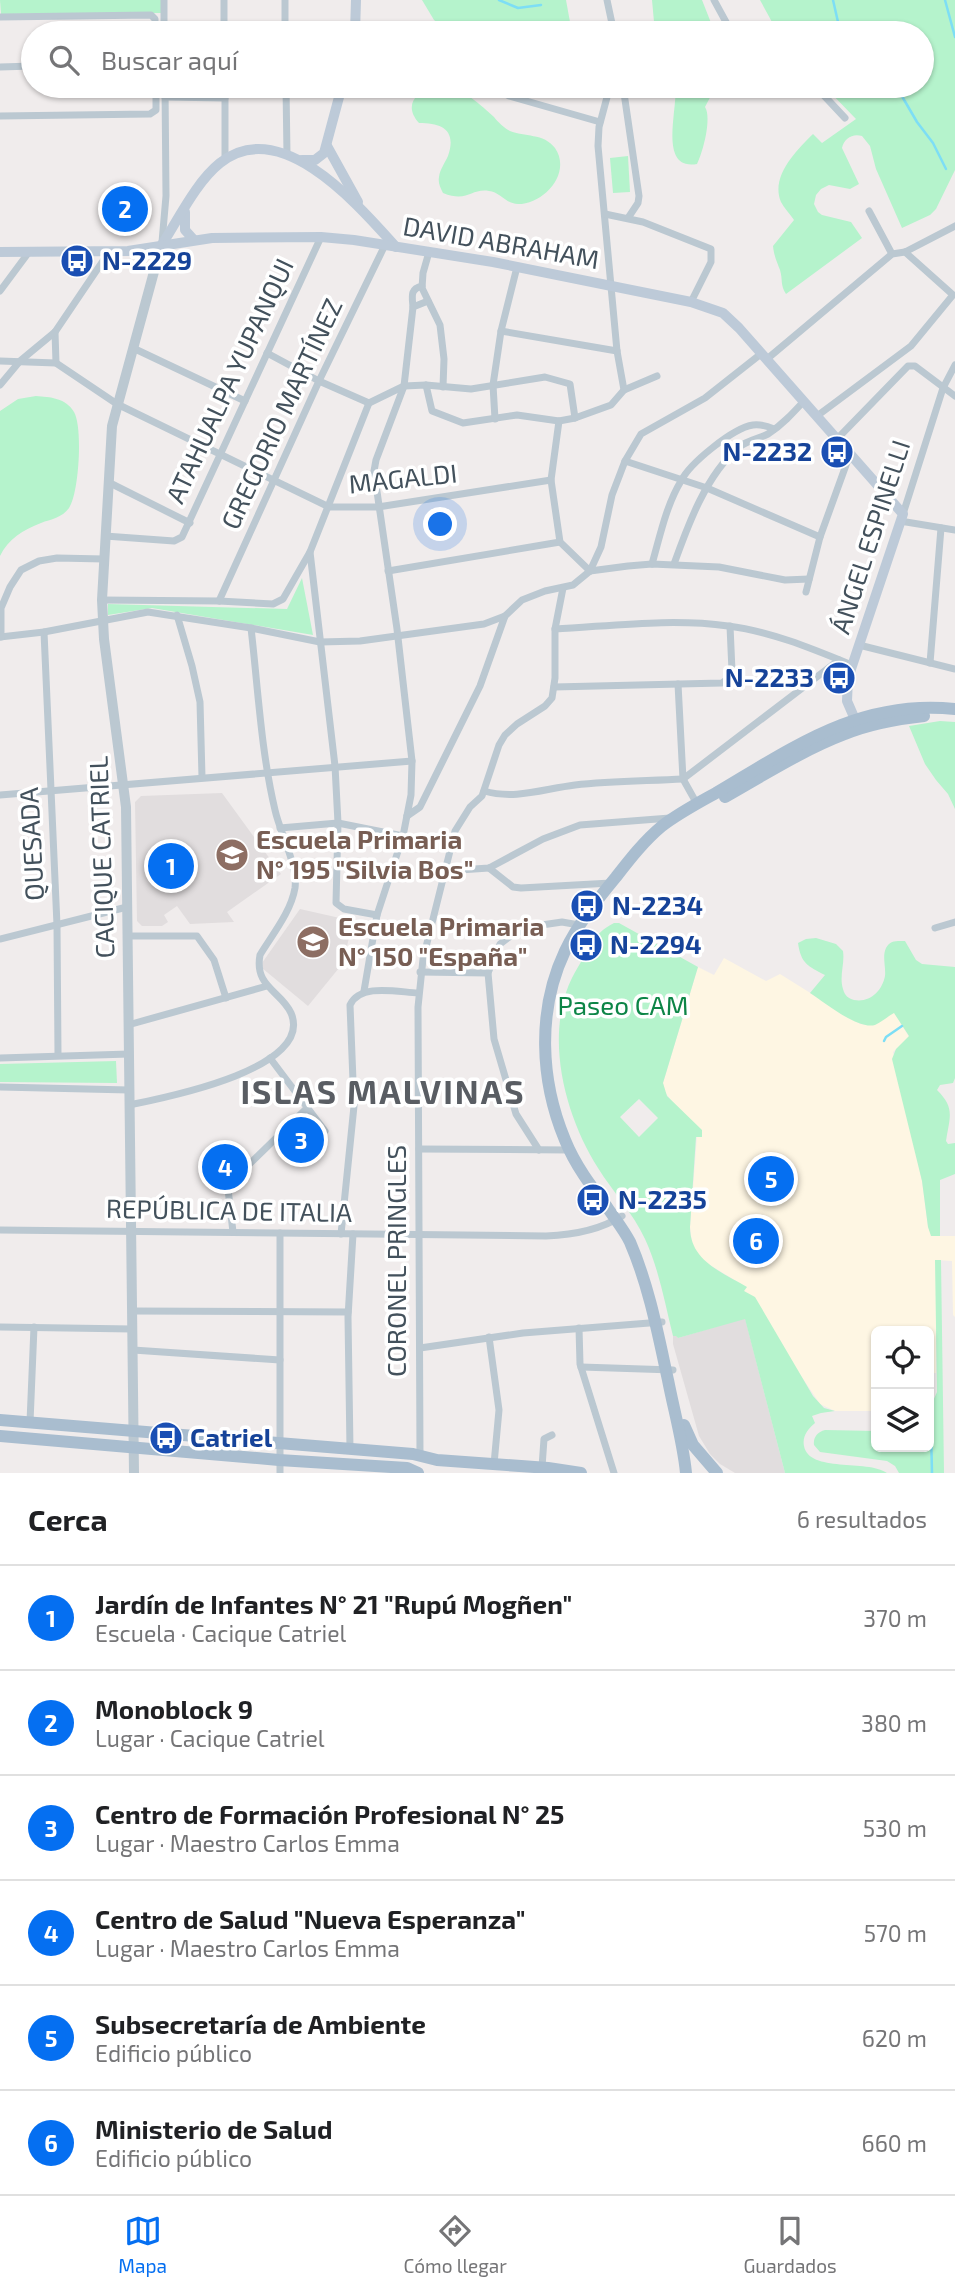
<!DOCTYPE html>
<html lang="es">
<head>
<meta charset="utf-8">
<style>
  :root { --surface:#fff; --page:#f2f2f2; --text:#202124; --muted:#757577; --line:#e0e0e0; --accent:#056ff1 }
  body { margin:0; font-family:"Exo 2",sans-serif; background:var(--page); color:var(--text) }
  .controls { position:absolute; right:21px; bottom:21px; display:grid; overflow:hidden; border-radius:10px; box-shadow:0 2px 5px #0004 }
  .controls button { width:63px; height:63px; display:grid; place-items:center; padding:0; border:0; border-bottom:2px solid var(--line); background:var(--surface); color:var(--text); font:35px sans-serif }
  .you { position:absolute; left:441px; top:525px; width:24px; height:24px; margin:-18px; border:5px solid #fff; border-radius:50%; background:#1a73e8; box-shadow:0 0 0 10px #1a73e833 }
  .badge { display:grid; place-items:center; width:46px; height:46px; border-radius:50%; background:var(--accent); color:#fff; font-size:23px; font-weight:700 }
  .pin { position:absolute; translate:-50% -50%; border:4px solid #fff; box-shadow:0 2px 7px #0006 }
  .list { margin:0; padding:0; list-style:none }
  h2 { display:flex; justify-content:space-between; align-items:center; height:91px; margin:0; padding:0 28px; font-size:30px }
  h2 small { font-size:23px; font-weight:400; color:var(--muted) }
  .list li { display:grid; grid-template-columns:46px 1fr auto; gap:21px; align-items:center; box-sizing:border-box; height:105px; padding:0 28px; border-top:2px solid var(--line) }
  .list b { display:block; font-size:26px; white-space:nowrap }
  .list p { margin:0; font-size:23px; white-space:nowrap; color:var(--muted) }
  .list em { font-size:23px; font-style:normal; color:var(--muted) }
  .icon { flex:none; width:38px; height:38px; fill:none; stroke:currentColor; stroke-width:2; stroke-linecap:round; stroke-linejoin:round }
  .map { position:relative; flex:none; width:955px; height:1473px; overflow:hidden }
  .search { position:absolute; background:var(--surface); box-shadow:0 2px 5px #0004; left:21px; right:21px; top:21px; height:77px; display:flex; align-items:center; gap:18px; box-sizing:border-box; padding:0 24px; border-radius:38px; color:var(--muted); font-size:26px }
  .sheet { height:721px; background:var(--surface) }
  nav { display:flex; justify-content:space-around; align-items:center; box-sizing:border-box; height:98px; border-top:2px solid var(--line); background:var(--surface); font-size:19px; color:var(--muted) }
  nav a { display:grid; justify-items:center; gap:4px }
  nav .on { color:var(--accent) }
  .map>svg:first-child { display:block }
  .commercial { fill:#fef6e3 }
  .education { fill:#e1ddde }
  .green { fill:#b5f3cc; fill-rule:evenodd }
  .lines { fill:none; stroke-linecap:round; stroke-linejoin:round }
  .stream { stroke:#7ddef5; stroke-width:2.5 }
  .minor { stroke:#bbc8d1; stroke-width:7 }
  .tertiary { stroke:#bbc8d1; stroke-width:10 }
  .secondary { stroke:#bdcad8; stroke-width:10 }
  .primary { stroke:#a9bdcf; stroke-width:12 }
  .labels { text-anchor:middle; stroke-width:7; stroke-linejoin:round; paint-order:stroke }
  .street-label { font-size:26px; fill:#43515c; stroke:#fff }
  .transit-label { font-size:26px; font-weight:bold; fill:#164399; stroke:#fff; text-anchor:start }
  .education-label { font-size:26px; font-weight:bold; fill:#785e54; stroke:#fff; text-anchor:start }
  .park-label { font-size:26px; fill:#0d8547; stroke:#fff }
  .district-label { font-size:33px; font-weight:bold; letter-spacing:2px; fill:#595d63; stroke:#fff }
</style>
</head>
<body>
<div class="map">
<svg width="955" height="1473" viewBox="0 0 955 1473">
  <rect width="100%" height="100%" fill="#f0ecec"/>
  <path class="commercial" d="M724 958 766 981 780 974 860 1024 870 1025 879 1022 894 1012 909 1037 893 1052 922 1181 928 1227 932 1236H955V1317L953 1315 952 1261 936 1260V1373H929V1331H876V1411H835L820 1404 744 1291 746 1287 705 1262 697 1254 692 1244 690 1227 697 1136 665 1092 663 1083 698 967 714 975Z"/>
  <g class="education">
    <path d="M222 793 281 874 227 912 234 922 190 924 177 906 164 915 168 922 162 926H142L137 921 135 802 141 796Z"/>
    <path d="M300 909 353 921 343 963 308 1006 262 968V963Z"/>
    <path d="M745 1318 785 1473H735L720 1464 710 1454 699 1436 673 1344V1336L676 1335 678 1338Z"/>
  </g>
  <g class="green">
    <path d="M0 0H161V13L1 14Z"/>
    <path d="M422 0H566L572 33H473L460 30 448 31 434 20Z"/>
    <path d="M652 0H702L715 33H655Z"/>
    <path d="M760 0H955V170L936 209 930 215 902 228 876 169 870 146 862 136C853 133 844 138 842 148L859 184 850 189 829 185 821 189 816 195 814 204 818 212 822 215 851 222 862 238 786 294C780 285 783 280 780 270 777 262 774 256 773 246L794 220C790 214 784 208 781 202 770 176 797 150 813 134L822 143 856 119 824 86H922V33H778Z"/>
    <path d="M434 86C461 86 475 100 494 117 498 122 504 128 510 131 524 137 544 133 555 148 572 173 544 204 518 204 506 204 500 192 489 191 471 188 468 203 443 193 440 187 438 183 439 177 440 169 445 163 448 156 457 130 442 123 419 123 403 105 416 92 434 86Z"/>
    <path d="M675 86H716L705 107C712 118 703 152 697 164 657 171 679 106 675 86Z"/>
    <path d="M628 156 630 192 613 193 610 158Z"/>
    <path d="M36 396C50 397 66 398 74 412 83 427 79 494 69 508 62 518 51 519 41 523 23 530 8 539 0 556V411L18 399Z"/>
    <path d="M302 578 313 635 152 608 108 615V604L287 609Z"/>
    <path d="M940 721 955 722V809L948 794 936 780 925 764 909 726Z"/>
    <path d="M614 923H619L698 967 663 1083 667 1096 702 1130V1137H696L690 1227C690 1261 722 1272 747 1287L744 1291 755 1297 813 1396 824 1408 835 1411 821 1413 812 1416 815 1423C808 1429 802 1436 804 1446 809 1473 867 1459 887 1473H785L745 1319 678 1338 676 1336H673C665 1304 659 1269 645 1239 633 1213 613 1192 598 1168 563 1113 541 1026 578 967 591 947 591 935 614 923ZM639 1099 658 1118 639 1137 620 1117Z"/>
    <path d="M816 938 836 944 843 951C845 964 839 976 843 989 845 996 848 998 854 1000 870 1003 882 991 885 976 886 967 882 956 886 948 890 940 897 941 905 941L916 960 922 964 955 967V1078L953 1083 940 1085 937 1090C955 1108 950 1116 946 1141L948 1144 955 1143V1174L940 1180V1236H931L928 1227 922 1181 892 1059 896 1049 909 1036 894 1013C888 1016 882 1022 875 1025 858 1030 824 1002 810 993L825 975C808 966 801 964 798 943L806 939Z"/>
    <path d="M116 1061 117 1083 0 1082V1064Z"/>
    <path d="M935 1260H941L944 1473H899L895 1466 887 1461 820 1452 814 1445C813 1438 817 1432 825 1430L876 1431V1447H929V1410L937 1392Z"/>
  </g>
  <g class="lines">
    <g class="stream">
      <path d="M499 0 518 8 541 5"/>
      <path d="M833 0 838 22 845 33"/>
      <path d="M945 0 955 37"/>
      <path d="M896 86 917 122 933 143 946 169"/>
      <path d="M884 1041 886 1037 902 1026"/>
      <path d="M931 1429 932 1473"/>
    </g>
    <g class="minor">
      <path d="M164 0V33"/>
      <path d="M224 0V33"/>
      <path d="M285 0V33"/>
      <path d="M607 0 614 33"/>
      <path d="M714 0 732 33"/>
      <path d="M0 17 151 15 155 19V33"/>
      <path d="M0 67 33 66"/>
      <path d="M225 86V159"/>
      <path d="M286 86 287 155"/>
      <path d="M490 86 509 96 600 122"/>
      <path d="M610 86 599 127 598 146 617 351 624 390"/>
      <path d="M615 86 624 93 639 196 638 203 628 218"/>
      <path d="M815 86 845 118"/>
      <path d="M165 97 225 98"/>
      <path d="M0 116 150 114 156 110V86"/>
      <path d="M869 211 892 254"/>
      <path d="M605 214 643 222 711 249V262L691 302"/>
      <path d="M162 242 166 196 165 86"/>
      <path d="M429 252 423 273 422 288 440 325 444 359 443 387"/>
      <path d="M0 291 29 252"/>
      <path d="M413 307C412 296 410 289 422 286"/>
      <path d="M501 331 617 351"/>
      <path d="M55 332 56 363"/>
      <path d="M133 348 245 401"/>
      <path d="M267 353 319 381 369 403"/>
      <path d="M767 359 892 254 905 252 955 226"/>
      <path d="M0 361 56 363 117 404 329 507H378L551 480"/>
      <path d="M0 385 20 361 55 332 109 252"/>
      <path d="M426 385 432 411 463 423 517 415 559 421 575 418 611 405 624 390 657 376"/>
      <path d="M817 416 911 346 953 295 905 252"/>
      <path d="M495 419 493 385 501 331 517 267"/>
      <path d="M559 421 551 480 560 542 590 571"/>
      <path d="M837 439 908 366H915L955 396"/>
      <path d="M625 461 707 488 820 537"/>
      <path d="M108 482 190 523"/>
      <path d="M903 514 943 388 955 365"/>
      <path d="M900 521 955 530"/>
      <path d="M105 536 174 541 182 537 321 237"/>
      <path d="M652 564C660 536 666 506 681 481 690 463 733 428 753 425 761 424 767 426 774 429"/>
      <path d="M674 564C688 525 706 475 739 447 748 440 758 439 768 434 782 425 793 413 804 401"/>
      <path d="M388 571 560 542"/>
      <path d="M590 571 601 547 612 495 625 461 641 434 705 398 762 353"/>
      <path d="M806 592 820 537 850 454"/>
      <path d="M102 600 219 601 273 604 283 599 310 552"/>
      <path d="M219 601 319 381 385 245"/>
      <path d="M177 615 192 666 200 702 202 777"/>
      <path d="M555 629C612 626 671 618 728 626 770 631 813 649 852 665"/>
      <path d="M44 632 57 925 58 1055"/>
      <path d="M0 637 44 632 148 612 251 628 320 642 360 641 484 624 505 616 522 600 545 591 573 585 590 571 628 566 652 564 719 567 785 580 809 579"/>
      <path d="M1 637V608L10 587 21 570 39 561 57 558 104 559"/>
      <path d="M859 645 955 669"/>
      <path d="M930 663 941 528"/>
      <path d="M678 684 683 779 697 804"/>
      <path d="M554 687 722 683 730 677 732 671 730 626"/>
      <path d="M683 779 839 660"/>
      <path d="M484 791C515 800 543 789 575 785 610 781 647 781 683 779"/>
      <path d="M0 795 412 761"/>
      <path d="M407 816 420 807 480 686 505 616"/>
      <path d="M280 828 338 823 403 836"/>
      <path d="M489 868 513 887 521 888 611 883"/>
      <path d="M445 871 489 868 543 839 580 825 670 818"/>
      <path d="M377 915 344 909 336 903 338 823 335 766 310 552 369 403 404 386 426 385 471 389 545 377 570 384 575 418"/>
      <path d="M935 928 955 922"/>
      <path d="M127 936H197L214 960 226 998"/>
      <path d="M0 939 127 907"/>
      <path d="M420 972 488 973"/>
      <path d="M364 991 377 915 403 836 411 795 412 761 397 629 374 471 376 460 404 386 413 307 428 301"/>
      <path d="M128 1025 267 986"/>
      <path d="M0 1058 129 1054"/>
      <path d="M270 1058 325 1131"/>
      <path d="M0 1087 129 1090"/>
      <path d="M129 1105C163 1098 315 1069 291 1013 281 991 254 987 260 955 272 935 291 912 295 888 298 865 280 833 275 810 261 751 258 688 251 628"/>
      <path d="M419 1149 569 1150"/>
      <path d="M539 1150 516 1114 494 1039 488 973 500 944 512 935 535 926 562 922 579 925"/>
      <path d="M0 1230 546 1236C572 1235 600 1230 622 1216"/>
      <path d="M233 1232 228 1189 232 1181 308 1107"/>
      <path d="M341 1234 354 1106 350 1005C360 983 397 992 418 993"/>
      <path d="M132 1311 348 1312"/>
      <path d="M0 1327 132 1329"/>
      <path d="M579 1328 580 1364 614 1473"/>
      <path d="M489 1337 499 1410 494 1464"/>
      <path d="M420 1348 523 1333 662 1322"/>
      <path d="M133 1350 280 1360"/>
      <path d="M581 1367 673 1370"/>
      <path d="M30 1422 34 1327"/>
      <path d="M350 1449 348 1317 353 1234"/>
      <path d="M420 1456 418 1007 423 959 455 831 470 807 482 796 499 745 505 735 517 724 545 706 552 698 555 678V629L563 588"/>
      <path d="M542 1467 544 1439 552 1435"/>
      <path d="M280 1473V1233"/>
    </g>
    <path class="tertiary" d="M134 1473 126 807 104 639 102 600 112 426 161 246"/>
    <g class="secondary">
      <path d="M355 33 356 0"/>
      <path d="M327 146 358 202"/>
      <path d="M302 160H315L324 153 342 86"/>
      <path d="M185 212V230L194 240"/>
      <path d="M161 246C178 220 196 182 220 163 281 114 359 206 396 247"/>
      <path d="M0 252 128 251 212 238 321 237 354 240 493 262 691 302 723 313 739 328 903 514 848 678 847 701 857 724"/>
    </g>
    <g class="primary">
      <path d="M725 797C764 775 803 750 845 734 869 724 897 719 924 716"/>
      <path d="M0 1420 413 1454 437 1460 548 1468 581 1473"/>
      <path d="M684 1425 693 1445 717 1473"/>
      <path d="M0 1436 279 1460 407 1468 418 1473"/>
      <path d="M686 1473C683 1442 674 1411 668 1380 658 1334 649 1286 630 1242 624 1230 615 1219 607 1207 591 1186 575 1165 565 1140 540 1080 537 1010 565 951 578 924 597 900 616 877 630 859 644 841 662 826 679 813 698 803 716 793 794 747 860 699 955 709"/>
    </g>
  </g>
  <defs>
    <symbol id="bus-disc" viewBox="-11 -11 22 22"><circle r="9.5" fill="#1a4fb4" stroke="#fff"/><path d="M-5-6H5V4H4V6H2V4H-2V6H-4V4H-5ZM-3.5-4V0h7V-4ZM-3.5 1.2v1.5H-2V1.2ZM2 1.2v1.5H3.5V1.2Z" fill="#fff"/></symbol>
    <symbol id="school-disc" viewBox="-11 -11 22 22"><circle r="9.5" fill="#8d6e63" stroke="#fff"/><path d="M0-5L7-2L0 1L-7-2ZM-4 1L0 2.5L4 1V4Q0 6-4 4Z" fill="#fff"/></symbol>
  </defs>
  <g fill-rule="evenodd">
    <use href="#bus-disc" x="58" y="242" width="38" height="38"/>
    <use href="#bus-disc" x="818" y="433" width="38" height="38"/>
    <use href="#bus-disc" x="820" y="659" width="38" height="38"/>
    <use href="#school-disc" x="213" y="836" width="38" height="38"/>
    <use href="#bus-disc" x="568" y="887" width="38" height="38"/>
    <use href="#school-disc" x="294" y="923" width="38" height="38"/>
    <use href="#bus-disc" x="567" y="926" width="38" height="38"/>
    <use href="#bus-disc" x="574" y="1181" width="38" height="38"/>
    <use href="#bus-disc" x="147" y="1419" width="38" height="38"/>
  </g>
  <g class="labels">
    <g class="street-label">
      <text transform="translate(501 243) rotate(10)" y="9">DAVID ABRAHAM</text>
      <text transform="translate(230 381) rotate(-65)" y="9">ATAHUALPA YUPANQUI</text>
      <text transform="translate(282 414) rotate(-65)" y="9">GREGORIO MARTÍNEZ</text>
      <text transform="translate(403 479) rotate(-6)" y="9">MAGALDI</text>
      <text transform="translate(871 537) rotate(-72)" y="9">ÁNGEL ESPINELLI</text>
      <text transform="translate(32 844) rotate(-93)" y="9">QUESADA</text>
      <text transform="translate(102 857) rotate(-92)" y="9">CACIQUE CATRIEL</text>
      <text transform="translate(229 1211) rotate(1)" y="9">REPÚBLICA DE ITALIA</text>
      <text transform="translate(397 1261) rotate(-90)" y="9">CORONEL PRINGLES</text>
    </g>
    <g class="transit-label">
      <text x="102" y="270">N-2229</text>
      <text x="812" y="461" text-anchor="end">N-2232</text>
      <text x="814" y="687" text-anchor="end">N-2233</text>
      <text x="612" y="915">N-2234</text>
      <text x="610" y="954">N-2294</text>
      <text x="618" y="1209">N-2235</text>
      <text x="190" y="1447">Catriel</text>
    </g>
    <g class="education-label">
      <text x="256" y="849">Escuela Primaria<tspan x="256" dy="30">N° 195 "Silvia Bos"</tspan></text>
      <text x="338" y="936">Escuela Primaria<tspan x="338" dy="30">N° 150 "España"</tspan></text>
    </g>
    <g class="park-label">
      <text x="623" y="1015">Paseo CAM</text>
    </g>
    <g class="district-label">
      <text x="383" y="1104">ISLAS MALVINAS</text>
    </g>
  </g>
</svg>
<div class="controls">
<button><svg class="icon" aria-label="locate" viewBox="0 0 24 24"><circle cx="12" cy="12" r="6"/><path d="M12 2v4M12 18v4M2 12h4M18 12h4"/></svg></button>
<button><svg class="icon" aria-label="layers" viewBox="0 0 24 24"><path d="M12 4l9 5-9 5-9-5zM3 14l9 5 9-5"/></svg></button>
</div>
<div class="you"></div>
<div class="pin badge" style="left:171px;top:866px">1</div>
<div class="pin badge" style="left:125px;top:209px">2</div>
<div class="pin badge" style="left:301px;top:1140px">3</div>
<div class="pin badge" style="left:225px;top:1167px">4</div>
<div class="pin badge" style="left:771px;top:1179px">5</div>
<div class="pin badge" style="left:756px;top:1241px">6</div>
<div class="search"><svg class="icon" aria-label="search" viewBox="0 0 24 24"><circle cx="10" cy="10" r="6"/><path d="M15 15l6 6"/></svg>Buscar aquí</div>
</div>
<section class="sheet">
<h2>Cerca<small>6 resultados</small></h2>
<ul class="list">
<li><span class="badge">1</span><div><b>Jardín de Infantes N° 21 &quot;Rupú Mogñen&quot;</b><p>Escuela · Cacique Catriel</p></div><em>370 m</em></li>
<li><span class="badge">2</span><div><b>Monoblock 9</b><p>Lugar · Cacique Catriel</p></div><em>380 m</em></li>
<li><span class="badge">3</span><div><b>Centro de Formación Profesional N° 25</b><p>Lugar · Maestro Carlos Emma</p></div><em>530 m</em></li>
<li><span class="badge">4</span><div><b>Centro de Salud &quot;Nueva Esperanza&quot;</b><p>Lugar · Maestro Carlos Emma</p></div><em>570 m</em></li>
<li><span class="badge">5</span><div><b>Subsecretaría de Ambiente</b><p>Edificio público</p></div><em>620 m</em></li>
<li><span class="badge">6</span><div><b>Ministerio de Salud</b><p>Edificio público</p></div><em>660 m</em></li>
</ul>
</section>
<nav>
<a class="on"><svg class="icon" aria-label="map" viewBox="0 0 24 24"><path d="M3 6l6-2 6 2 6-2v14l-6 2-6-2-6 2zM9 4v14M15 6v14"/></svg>Mapa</a>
<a><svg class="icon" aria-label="directions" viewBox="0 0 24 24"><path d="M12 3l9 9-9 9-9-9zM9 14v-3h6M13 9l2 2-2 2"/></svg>Cómo llegar</a>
<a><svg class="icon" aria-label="saved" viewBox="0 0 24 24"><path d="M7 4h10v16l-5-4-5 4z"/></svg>Guardados</a>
</nav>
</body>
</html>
